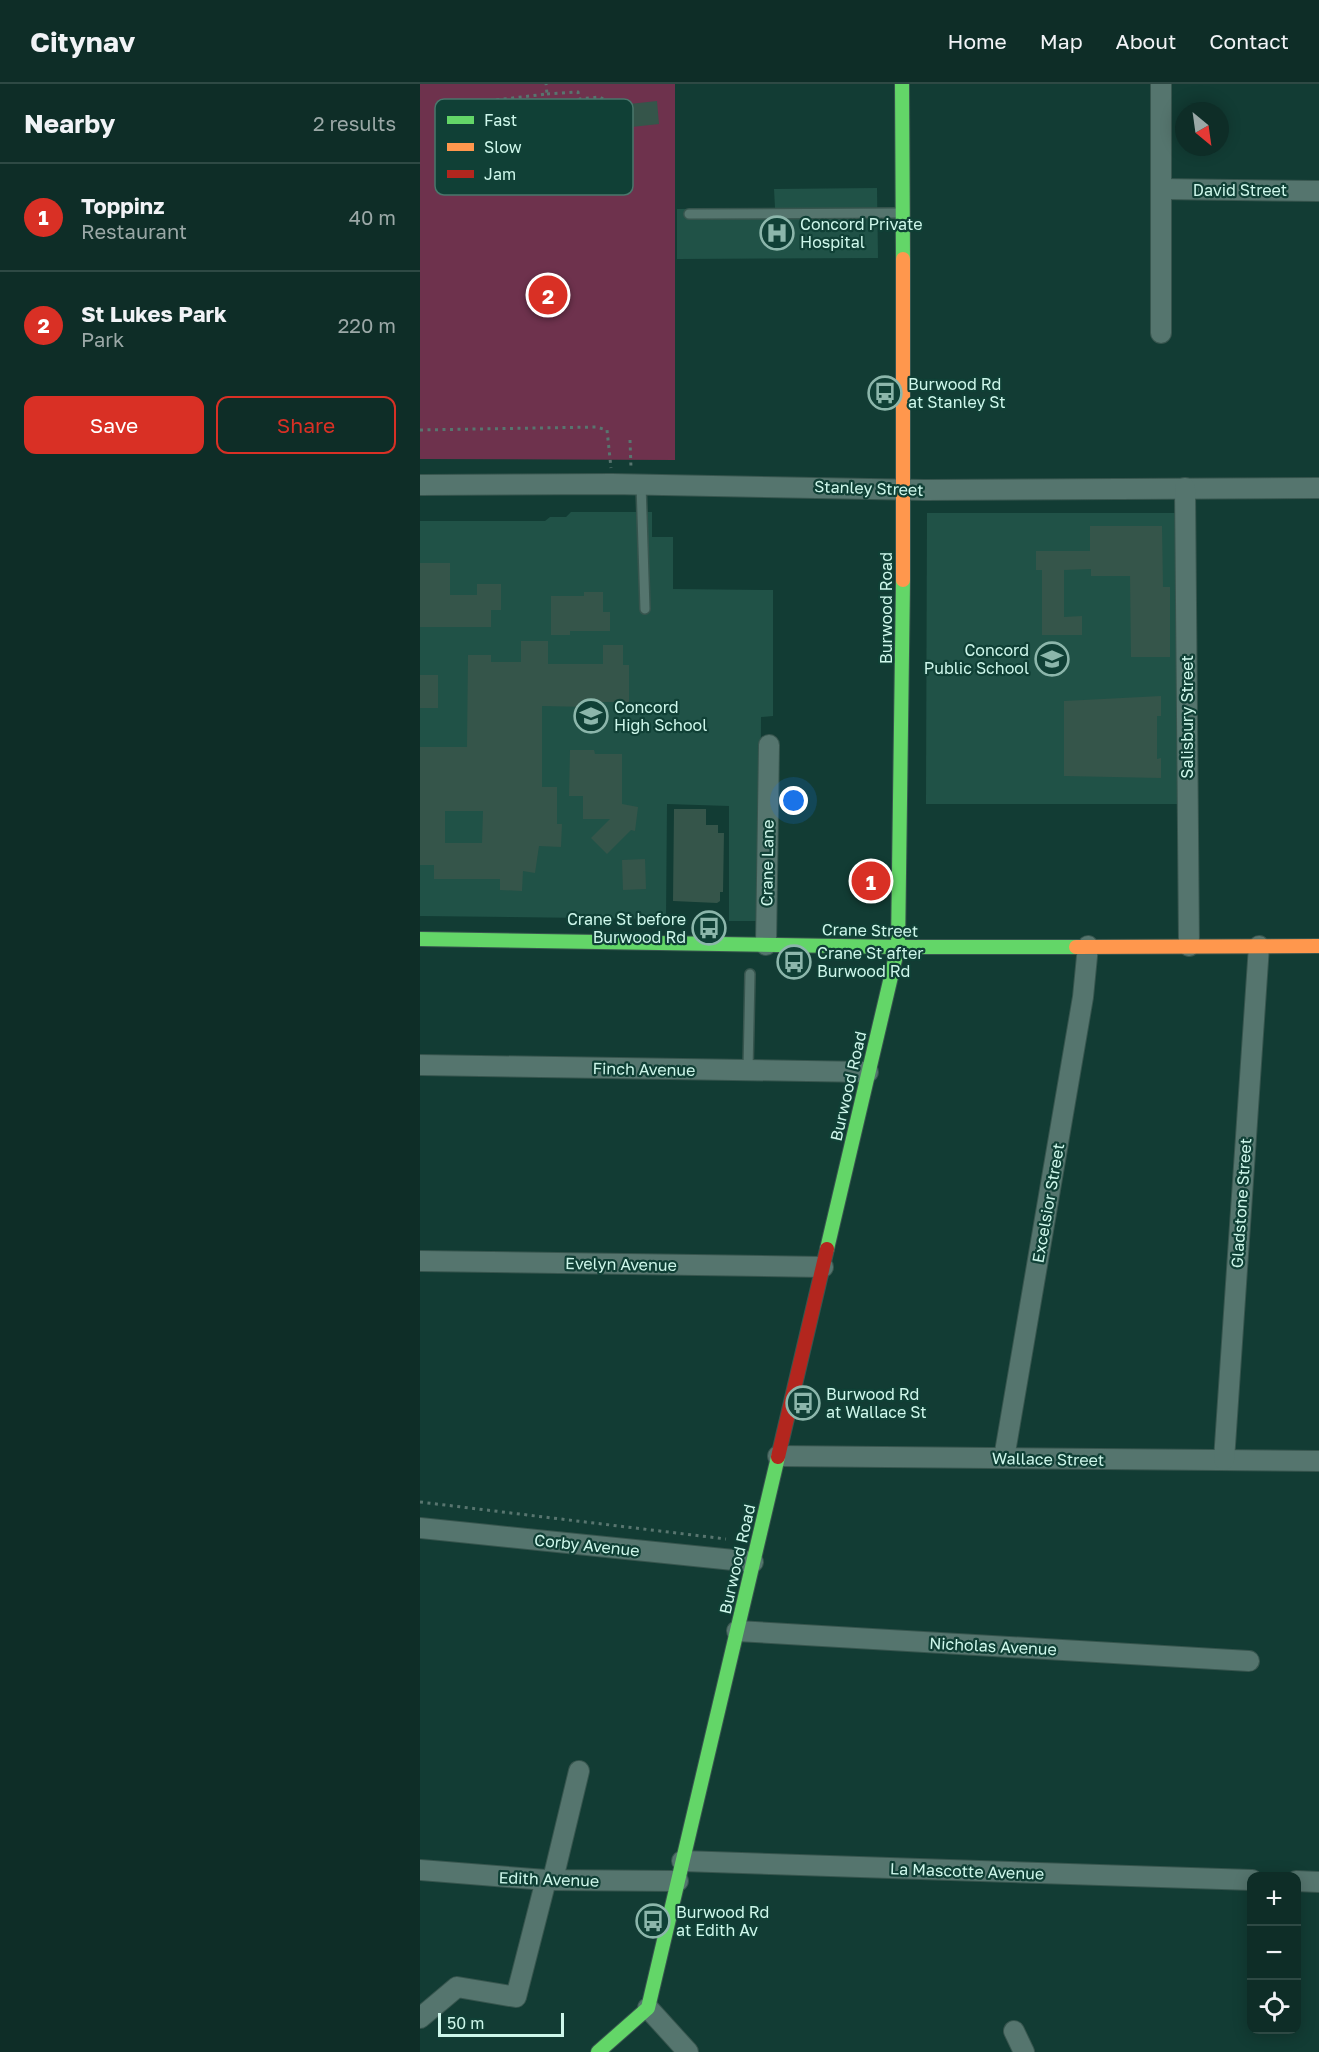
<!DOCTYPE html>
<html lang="en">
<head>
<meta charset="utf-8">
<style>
  :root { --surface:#0e2d27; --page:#17352f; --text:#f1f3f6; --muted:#9ba8a7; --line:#2e4944; --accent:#d93025 }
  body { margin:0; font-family:"Golos Text",sans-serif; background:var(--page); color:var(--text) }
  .controls { position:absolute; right:18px; bottom:18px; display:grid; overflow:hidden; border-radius:12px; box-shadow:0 3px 15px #0003 }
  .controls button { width:54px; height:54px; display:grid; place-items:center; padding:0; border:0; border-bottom:2px solid var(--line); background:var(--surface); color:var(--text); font:30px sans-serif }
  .compass { position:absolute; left:755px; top:18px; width:54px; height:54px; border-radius:50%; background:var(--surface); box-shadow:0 3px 15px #0003; rotate:151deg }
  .scale { position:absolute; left:18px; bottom:15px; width:126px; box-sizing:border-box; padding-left:6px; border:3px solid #cef7eb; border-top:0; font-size:16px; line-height:21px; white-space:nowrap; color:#cef7eb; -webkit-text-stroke:4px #104036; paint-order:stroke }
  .you { position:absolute; left:374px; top:717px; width:21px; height:21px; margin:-15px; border:4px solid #fff; border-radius:50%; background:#1a73e8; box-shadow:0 0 0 9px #1a73e833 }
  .badge { display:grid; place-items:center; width:39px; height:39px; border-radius:50%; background:var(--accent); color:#fff; font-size:20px; font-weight:700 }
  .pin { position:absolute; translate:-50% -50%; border:3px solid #fff; box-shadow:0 2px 6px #0006 }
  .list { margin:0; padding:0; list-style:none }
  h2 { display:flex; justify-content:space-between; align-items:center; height:78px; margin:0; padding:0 24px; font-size:26px }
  h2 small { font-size:20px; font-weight:400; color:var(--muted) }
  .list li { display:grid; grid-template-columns:39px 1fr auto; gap:18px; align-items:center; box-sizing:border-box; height:108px; padding:0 24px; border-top:2px solid var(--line) }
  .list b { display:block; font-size:22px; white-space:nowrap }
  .list p { margin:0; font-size:20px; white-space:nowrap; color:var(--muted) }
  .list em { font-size:20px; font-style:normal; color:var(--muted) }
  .actions { display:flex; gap:12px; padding:18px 24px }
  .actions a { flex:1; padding:14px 0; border:2px solid var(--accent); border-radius:12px; text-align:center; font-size:21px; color:var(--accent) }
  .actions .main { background:var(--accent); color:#fff }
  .icon { flex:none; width:33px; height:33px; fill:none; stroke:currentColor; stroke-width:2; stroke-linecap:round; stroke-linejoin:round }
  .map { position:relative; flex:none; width:899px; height:1968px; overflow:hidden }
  header { display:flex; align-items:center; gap:36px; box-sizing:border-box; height:84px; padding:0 30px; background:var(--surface); border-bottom:2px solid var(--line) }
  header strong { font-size:28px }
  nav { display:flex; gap:33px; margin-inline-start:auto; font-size:21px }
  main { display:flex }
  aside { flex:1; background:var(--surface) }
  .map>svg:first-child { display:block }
  .built { fill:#205247 }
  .park { fill:#6e324d }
  .building { fill:#35554a; fill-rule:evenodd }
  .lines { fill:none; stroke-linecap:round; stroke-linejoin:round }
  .lane-casing { stroke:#37554e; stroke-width:12 }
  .street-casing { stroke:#37554e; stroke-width:22 }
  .fast-casing { stroke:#37554e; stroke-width:16 }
  .slow-casing { stroke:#37554e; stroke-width:16 }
  .jam-casing { stroke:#37554e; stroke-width:16 }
  .path { stroke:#58756f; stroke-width:3; stroke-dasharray:3 4.5; stroke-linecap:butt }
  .lane { stroke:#55756e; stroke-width:9 }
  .street { stroke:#55756e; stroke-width:20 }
  .fast { stroke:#63d668; stroke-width:14 }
  .slow { stroke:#ff974d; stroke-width:14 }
  .jam { stroke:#b3261e; stroke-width:14 }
  .labels { text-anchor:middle; stroke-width:4.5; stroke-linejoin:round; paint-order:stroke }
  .street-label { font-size:16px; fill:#cef7eb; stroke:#104036 }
  .poi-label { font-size:16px; fill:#cef7eb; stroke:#104036; text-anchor:start }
  .key { fill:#104036; stroke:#49776c; stroke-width:1.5 }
  .key-label { font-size:16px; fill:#cef7eb }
</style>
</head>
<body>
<header>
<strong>Citynav</strong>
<nav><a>Home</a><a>Map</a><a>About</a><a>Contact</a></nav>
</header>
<main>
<aside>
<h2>Nearby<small>2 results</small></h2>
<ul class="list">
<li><span class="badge">1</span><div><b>Toppinz</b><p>Restaurant</p></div><em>40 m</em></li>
<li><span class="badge">2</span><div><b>St Lukes Park</b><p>Park</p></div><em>220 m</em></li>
</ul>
<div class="actions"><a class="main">Save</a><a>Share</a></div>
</aside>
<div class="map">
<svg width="899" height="1968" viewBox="0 0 899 1968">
  <rect width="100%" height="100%" fill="#123c34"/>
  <g class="built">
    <path d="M457 104 458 174 257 175V125L355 124 354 105Z"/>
    <path d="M151 428H232V453H253V505L353 506V632L341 633 340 837H309V722L247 720 246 835 0 832V437H125L130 433H146Z"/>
    <path d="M507 429H759L758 720H506Z"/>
  </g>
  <path class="park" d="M0 0H255V376L0 375Z"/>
  <g class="building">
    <path d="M237 17 239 40 157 49V54L37 67 34 39 42 38 41 30 154 19V26Z"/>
    <path d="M670 442H742L743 503H750V573H711L710 492H671V485L644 486V533L662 532V551H622V486H616V467H670Z"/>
    <path d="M0 479H30V511H57V500H81V526H71V543H0Z"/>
    <path d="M164 508H183V528H190V547H150V551H131V512H164Z"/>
    <path d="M101 557H128V580H183V561H203V581H209V618H168V623L122 622V703H137V740H142L141 763 119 762 115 789 103 787 102 807 80 806V795H14V781H0V663H47L48 571H71V578H101ZM25 727H63L62 759H25Z"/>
    <rect x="0" y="591" width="18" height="33"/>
    <path d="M741 612V632H737V675L741 674V694L644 692V617Z"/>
    <path d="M150 666H174L175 670H202V720L218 723 215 747 211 746 187 770 171 754 190 735H163V712H149Z"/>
    <path d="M254 725H286V741H298V749H304L303 808H300V817L297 819 253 817Z"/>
    <path d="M225 775 226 805 203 806 202 776Z"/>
  </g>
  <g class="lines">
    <defs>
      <g id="lane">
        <path d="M269 130 480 129"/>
        <path d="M221 400 225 525"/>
        <path d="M328 986 330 890"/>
      </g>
      <g id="street">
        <path d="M741 105 899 107"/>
        <path d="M741 249V0"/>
        <path d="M0 401 192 400 504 406 899 404"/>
        <path d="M765 404 769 862"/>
        <path d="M346 861 349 661"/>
        <path d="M0 981 448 988"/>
        <path d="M0 1177 403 1183"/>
        <path d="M358 1372 899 1377"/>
        <path d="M584 1374 663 913 668 862"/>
        <path d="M804 1376 839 862"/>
        <path d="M0 1444 333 1478"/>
        <path d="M317 1547 829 1577"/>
        <path d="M262 1777 832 1796"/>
        <path d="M0 1786 126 1796 258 1797"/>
        <path d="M133 1795 159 1687"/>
        <path d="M876 1797 899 1798"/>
        <path d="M228 1924 268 1968"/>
        <path d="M0 1934 37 1903 96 1913 126 1796"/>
        <path d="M594 1947 604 1968"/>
      </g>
      <g id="fast">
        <path d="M482 0 483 175"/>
        <path d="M0 855 478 863H656"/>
        <path d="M407 1165 478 863 483 496"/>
        <path d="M178 1968 228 1924 358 1373"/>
      </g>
      <g id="slow">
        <path d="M483 175V496"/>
        <path d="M656 863 899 862"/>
      </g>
      <path id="jam" d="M358 1373 407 1165"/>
    </defs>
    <use href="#lane" class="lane-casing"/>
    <use href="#street" class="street-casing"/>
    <use href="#fast" class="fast-casing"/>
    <use href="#slow" class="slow-casing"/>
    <use href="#jam" class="jam-casing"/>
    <g class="path">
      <path d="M127 10 158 8 159 15 180 13 183 15"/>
      <path d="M50 29 49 19 127 10 126 0"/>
      <path d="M0 346 176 343 187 346 191 384"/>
      <path d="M210 356 211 384"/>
      <path d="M0 1418 306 1455"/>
    </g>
    <use href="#lane" class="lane"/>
    <use href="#street" class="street"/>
    <use href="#fast" class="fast"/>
    <use href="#slow" class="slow"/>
    <use href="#jam" class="jam"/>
  </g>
  <defs>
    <symbol id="hospital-ring" viewBox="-11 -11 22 22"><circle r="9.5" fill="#104036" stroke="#8cb6ab" stroke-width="1.5"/><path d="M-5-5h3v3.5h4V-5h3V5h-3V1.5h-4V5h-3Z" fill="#8cb6ab"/></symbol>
    <symbol id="bus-ring" viewBox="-11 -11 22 22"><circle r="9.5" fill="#104036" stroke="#8cb6ab" stroke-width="1.5"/><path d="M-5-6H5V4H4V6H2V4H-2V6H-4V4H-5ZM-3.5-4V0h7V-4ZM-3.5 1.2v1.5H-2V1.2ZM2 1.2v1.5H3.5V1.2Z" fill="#8cb6ab"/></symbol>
    <symbol id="school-ring" viewBox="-11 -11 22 22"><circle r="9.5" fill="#104036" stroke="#8cb6ab" stroke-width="1.5"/><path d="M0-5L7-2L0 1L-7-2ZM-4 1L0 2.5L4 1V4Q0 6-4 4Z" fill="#8cb6ab"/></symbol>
  </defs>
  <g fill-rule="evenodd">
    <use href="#hospital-ring" x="338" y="130" width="38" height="38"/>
    <use href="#bus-ring" x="446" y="290" width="38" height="38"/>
    <use href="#school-ring" x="613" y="556" width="38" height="38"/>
    <use href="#school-ring" x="152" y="613" width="38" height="38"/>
    <use href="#bus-ring" x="270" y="825" width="38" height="38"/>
    <use href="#bus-ring" x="355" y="859" width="38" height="38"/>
    <use href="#bus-ring" x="364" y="1300" width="38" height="38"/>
    <use href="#bus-ring" x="214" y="1818" width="38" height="38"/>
  </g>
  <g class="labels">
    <g class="street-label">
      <text x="820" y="112">David Street</text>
      <text transform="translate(449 404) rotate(2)" y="6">Stanley Street</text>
      <text transform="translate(466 524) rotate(-90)" y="6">Burwood Road</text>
      <text transform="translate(767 633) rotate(-90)" y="6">Salisbury Street</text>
      <text transform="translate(347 779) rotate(-89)" y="6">Crane Lane</text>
      <text transform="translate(450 846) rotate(1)" y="6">Crane Street</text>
      <text transform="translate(224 985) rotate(1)" y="6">Finch Avenue</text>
      <text transform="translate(428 1002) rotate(-77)" y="6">Burwood Road</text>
      <text transform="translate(628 1119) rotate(-80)" y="6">Excelsior Street</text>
      <text transform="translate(821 1119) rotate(-86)" y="6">Gladstone Street</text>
      <text transform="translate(201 1180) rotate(1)" y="6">Evelyn Avenue</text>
      <text transform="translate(628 1375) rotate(1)" y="6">Wallace Street</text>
      <text transform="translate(167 1461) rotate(6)" y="6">Corby Avenue</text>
      <text transform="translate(317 1475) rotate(-77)" y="6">Burwood Road</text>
      <text transform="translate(573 1562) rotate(3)" y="6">Nicholas Avenue</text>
      <text transform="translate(547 1787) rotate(2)" y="6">La Mascotte Avenue</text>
      <text transform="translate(129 1795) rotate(2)" y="6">Edith Avenue</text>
    </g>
    <g class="poi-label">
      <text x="380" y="146">Concord Private<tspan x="380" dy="18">Hospital</tspan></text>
      <text x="488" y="306">Burwood Rd<tspan x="488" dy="18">at Stanley St</tspan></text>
      <text x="609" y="572" text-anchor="end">Concord<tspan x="609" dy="18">Public School</tspan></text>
      <text x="194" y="629">Concord<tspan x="194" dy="18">High School</tspan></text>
      <text x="266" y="841" text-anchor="end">Crane St before<tspan x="266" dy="18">Burwood Rd</tspan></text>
      <text x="397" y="875">Crane St after<tspan x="397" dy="18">Burwood Rd</tspan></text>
      <text x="406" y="1316">Burwood Rd<tspan x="406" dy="18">at Wallace St</tspan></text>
      <text x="256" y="1834">Burwood Rd<tspan x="256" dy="18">at Edith Av</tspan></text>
    </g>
  </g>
  <rect x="15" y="15" width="198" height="96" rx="9" class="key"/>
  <rect x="27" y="32" width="27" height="8" fill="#63d668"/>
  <rect x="27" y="59" width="27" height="8" fill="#ff974d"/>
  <rect x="27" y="86" width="27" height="8" fill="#b3261e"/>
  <g class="key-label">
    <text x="64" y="42">Fast</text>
    <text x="64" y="69">Slow</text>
    <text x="64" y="96">Jam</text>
  </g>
</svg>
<div class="controls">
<button>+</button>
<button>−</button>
<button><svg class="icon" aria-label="locate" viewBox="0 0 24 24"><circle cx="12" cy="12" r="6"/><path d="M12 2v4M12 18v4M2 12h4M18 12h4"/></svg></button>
</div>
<svg class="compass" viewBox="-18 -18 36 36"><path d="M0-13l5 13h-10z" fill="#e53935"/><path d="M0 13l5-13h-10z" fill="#9ba8a7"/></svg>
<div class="scale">50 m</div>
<div class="you"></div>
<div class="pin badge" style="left:451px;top:797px">1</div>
<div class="pin badge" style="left:128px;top:211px">2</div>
</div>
</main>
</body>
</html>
